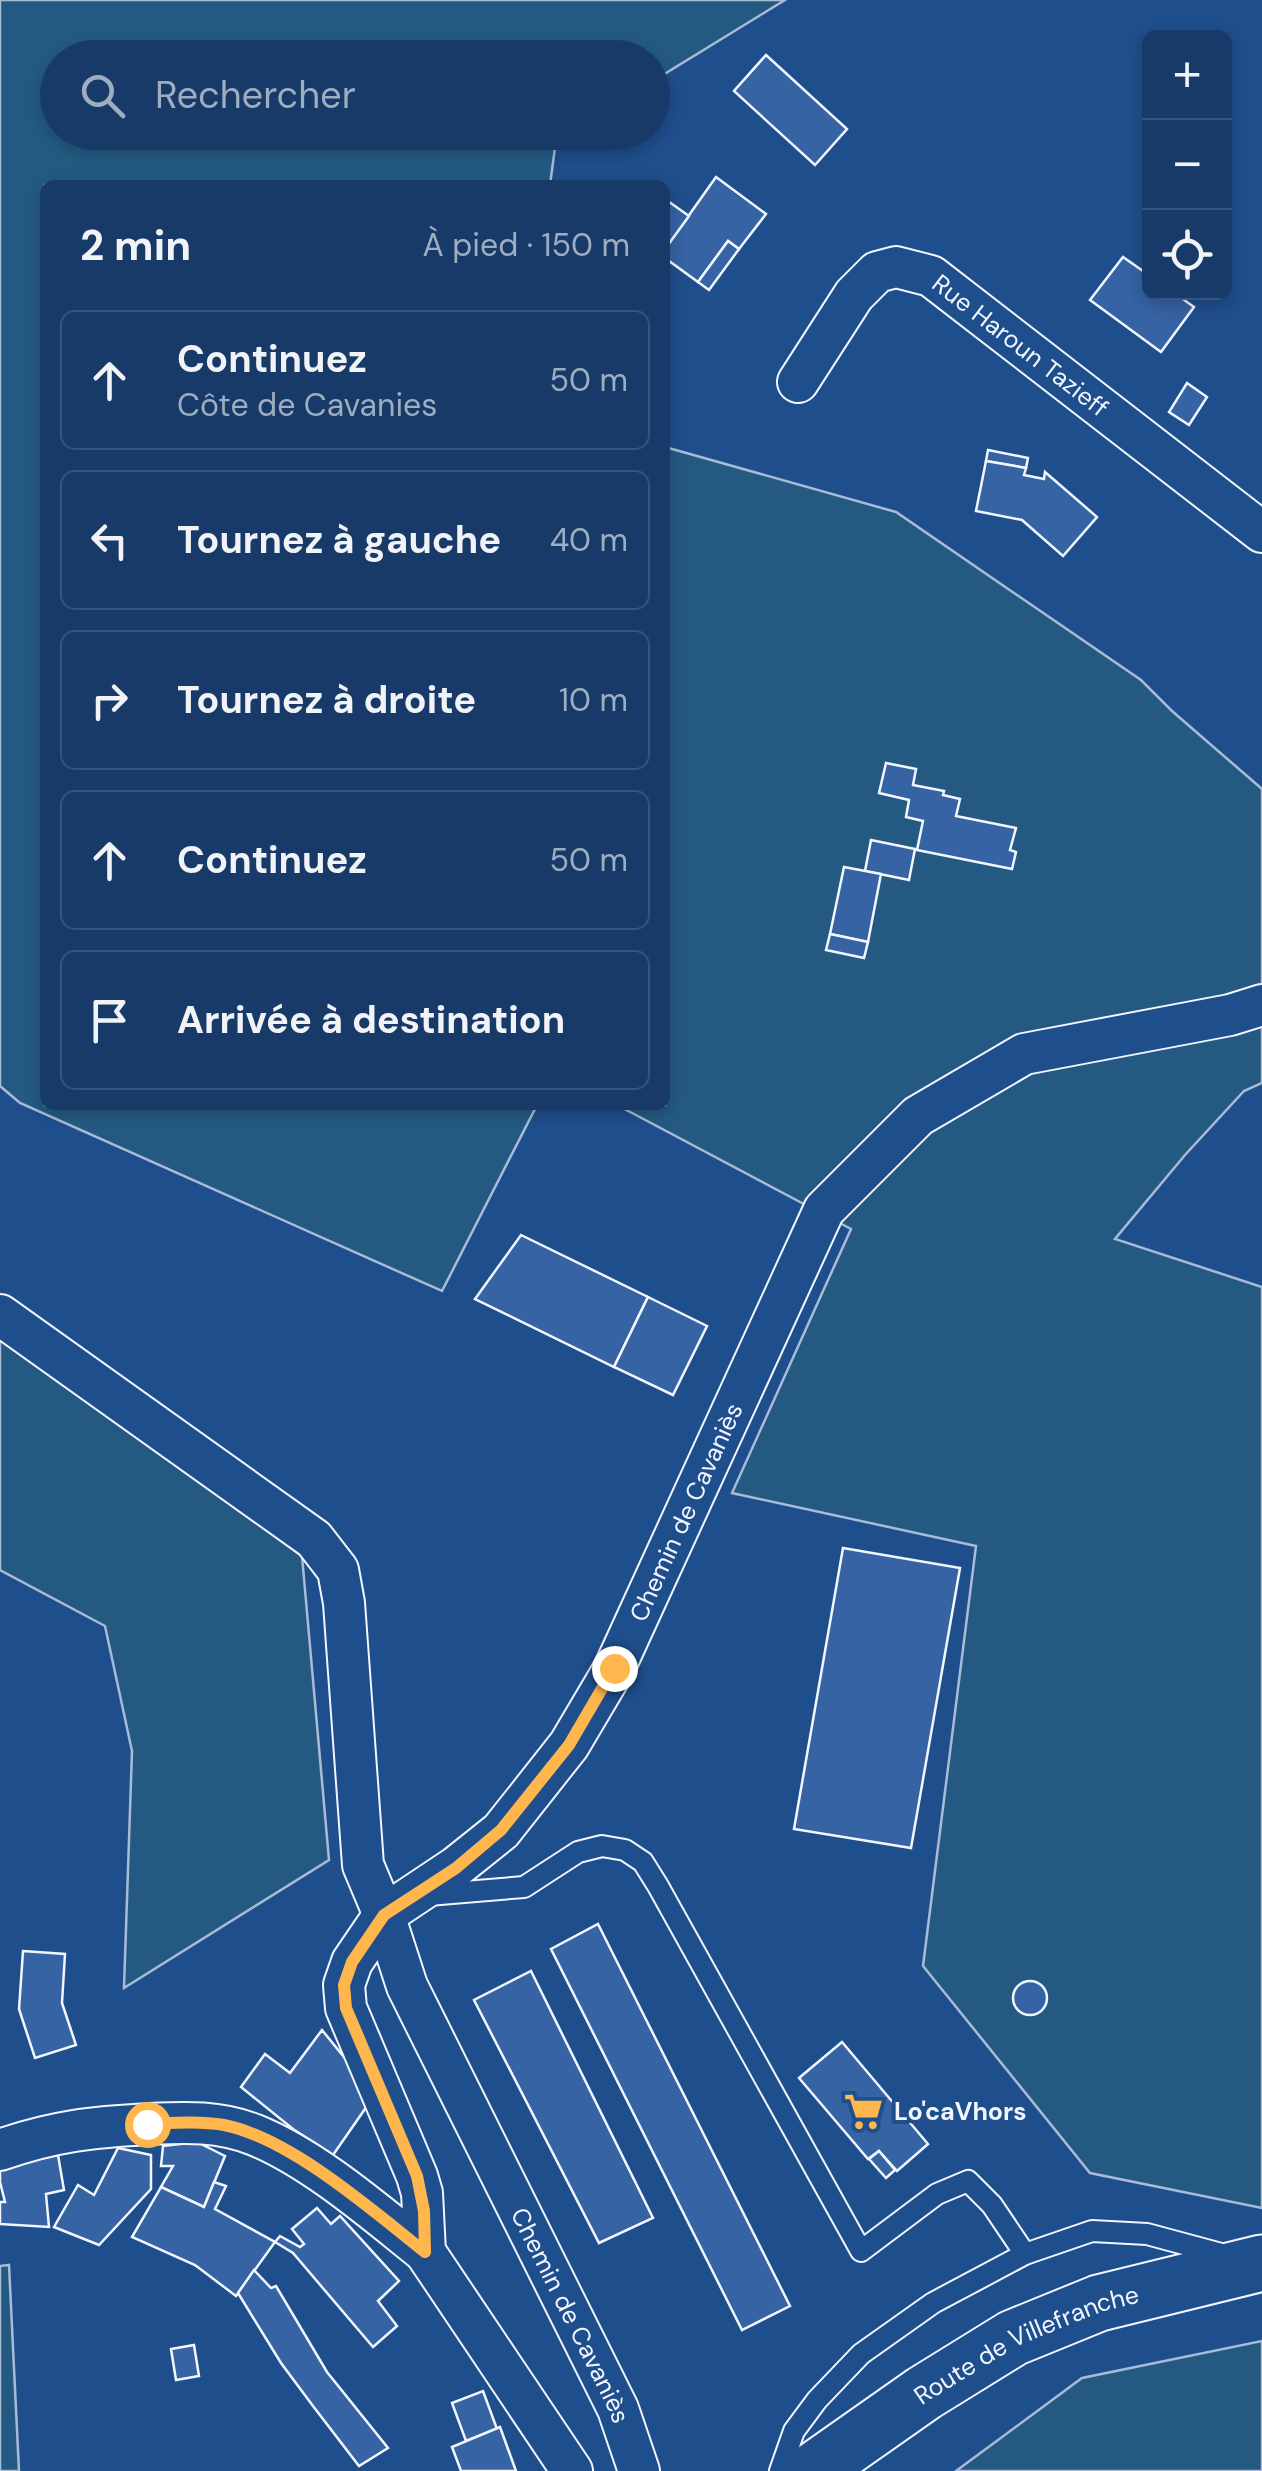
<!DOCTYPE html>
<html lang="fr">
<head>
<meta charset="utf-8">
<style>
  :root { --surface:#173a69; --page:#244571; --text:#f1f3f6; --muted:#9eadc0; --line:#36547d }
  body { margin:0; font-family:"DM Sans",sans-serif; background:var(--page); color:var(--text) }
  .controls { position:absolute; right:30px; top:30px; display:grid; overflow:hidden; border-radius:15px; box-shadow:0 5px 15px #0003 }
  .controls button { width:90px; height:90px; display:grid; place-items:center; padding:0; border:0; border-bottom:2px solid var(--line); background:var(--surface); color:var(--text); font:50px sans-serif }
  .stop { position:absolute; width:30px; height:30px; margin:-22px; border:8px solid #ffb74d; border-radius:50%; background:#fff }
  .stop.end { background:#ffb74d; border-color:#fff; box-shadow:0 2px 10px #0008 }
  .list { margin:0; padding:0; list-style:none }
  h2 { display:flex; justify-content:space-between; align-items:center; height:130px; margin:0; padding:0 40px; font-size:42px }
  h2 small { font-size:32px; font-weight:400; color:var(--muted) }
  .list li { display:grid; grid-template-columns:65px 1fr auto; gap:30px; align-items:center; box-sizing:border-box; height:140px; margin:0 20px 20px; padding:0 20px; border:2px solid var(--line); border-radius:15px }
  .list b { display:block; font-size:38px; white-space:nowrap }
  .list p { margin:0; font-size:32px; white-space:nowrap; color:var(--muted) }
  .list em { font-size:32px; font-style:normal; color:var(--muted) }
  .icon { flex:none; width:55px; height:55px; fill:none; stroke:currentColor; stroke-width:2; stroke-linecap:round; stroke-linejoin:round }
  .map { position:relative; flex:none; width:1262px; height:2471px; overflow:hidden }
  .search { position:absolute; background:var(--surface); box-shadow:0 5px 15px #0003; left:40px; top:40px; width:630px; height:110px; display:flex; align-items:center; gap:25px; box-sizing:border-box; padding:0 35px; border-radius:55px; color:var(--muted); font-size:38px }
  .panel { position:absolute; background:var(--surface); box-shadow:0 5px 15px #0003; left:40px; top:180px; width:630px; height:930px; border-radius:15px }
  .map>svg:first-child { display:block }
  .green { fill:#245a82; stroke:#a8bbd7; stroke-width:2.5 }
  .building { fill:#3563a3; stroke:#f2f6ff; stroke-width:2.5 }
  .lines { fill:none; stroke-linecap:round; stroke-linejoin:round }
  .lane-casing { stroke:#f2f6ff; stroke-width:24 }
  .street-casing { stroke:#f2f6ff; stroke-width:44 }
  .primary-casing { stroke:#f2f6ff; stroke-width:59 }
  .lane { stroke:#1f4e8c; stroke-width:20 }
  .street { stroke:#1f4e8c; stroke-width:40 }
  .primary { stroke:#1f4e8c; stroke-width:55 }
  .route { stroke:#ffb74d; stroke-width:12 }
  .labels { text-anchor:middle; stroke-width:8; stroke-linejoin:round; paint-order:stroke }
  .street-label { font-size:25px; fill:#f2f6ff; stroke:#1f4e8c }
  .poi-label { font-size:25px; font-weight:bold; fill:#f2f6ff; stroke:#1f4e8c; text-anchor:start }
</style>
</head>
<body>
<div class="map">
<svg width="1262" height="2471" viewBox="0 0 1262 2471">
  <rect width="100%" height="100%" fill="#1f4e8c"/>
  <g class="green">
    <path d="M0 0H785L653 81 652 58H58V132L568 133 556 140 550 185H45V1105H537L442 1291 20 1103 0 1086Z"/>
    <path d="M665 447 896 512 1141 680 1172 711 1262 789V1083L1244 1091 1185 1155 1115 1239 1262 1287V2208L1090 2173 923 1966 976 1546 732 1493 851 1229 617 1105H665Z"/>
    <path d="M0 1334 302 1556 329 1860 124 1988 132 1751 105 1626 0 1570Z"/>
    <path d="M9 2265 19 2471H0V2266Z"/>
    <path d="M1262 2341V2471H956L1082 2378Z"/>
  </g>
  <g class="building">
    <path d="M766 55 847 129 815 165 734 91Z"/>
    <path d="M716 177 766 214 739 249 728 241 698 282 665 258V249Z"/>
    <path d="M665 199 689 216 665 249Z"/>
    <path d="M728 241 739 249 709 290 698 282Z"/>
    <path d="M1123 257 1150 276V292H1173L1194 307 1161 352 1090 300Z"/>
    <path d="M1187 383 1207 397 1189 425 1169 412Z"/>
    <path d="M988 450 1028 458 1026 468 986 461Z"/>
    <path d="M986 461 1026 468 1024 475 1044 479 1045 472 1097 517 1063 556 1022 520 976 511Z"/>
    <path d="M886 763 916 769 913 785 944 791 943 795 960 799 956 816 1016 828 1010 850 1016 852 1012 869 917 850 923 821 906 817 909 800 879 793Z"/>
    <path d="M871 840 915 849 909 880 865 871Z"/>
    <path d="M844 867 881 874 868 942 830 934Z"/>
    <path d="M830 934 868 942 864 958 826 950Z"/>
    <path d="M521 1235 648 1297 614 1367 475 1299Z"/>
    <path d="M648 1297 707 1326 673 1395 614 1367Z"/>
    <path d="M843 1548 960 1568 911 1848 794 1829Z"/>
    <path d="M598 1924 790 2306 742 2330 551 1949Z"/>
    <path d="M23 1951 65 1954 62 2003 76 2045 35 2058 19 2009Z"/>
    <path d="M531 1971 653 2218 599 2243 474 2000Z"/>
    <circle cx="1030" cy="1998" r="17"/>
    <path d="M322 2030 352 2067 367 2106 333 2155 293 2129 241 2087 265 2054 290 2073Z"/>
    <path d="M842 2042 928 2144 897 2171 879 2151 868 2159 799 2078Z"/>
    <path d="M197 2142 225 2156 204 2207 161 2187 173 2166H161L163 2146Z"/>
    <path d="M118 2148 151 2155V2189L99 2245 54 2227 78 2185 94 2195Z"/>
    <path d="M879 2151 895 2170 886 2178 869 2159Z"/>
    <path d="M58 2155 64 2190 46 2194 49 2227 0 2224V2202H5L0 2182V2167Z"/>
    <path d="M214 2182 226 2186 215 2209 275 2242 236 2296 195 2265 132 2237 161 2187 204 2207Z"/>
    <path d="M317 2208 331 2224 340 2216 399 2281 378 2301 397 2326 373 2347 293 2253 275 2242 280 2236 300 2247 304 2244 292 2229Z"/>
    <path d="M254 2270 271 2288 276 2286 327 2372 388 2448 359 2466 313 2406 281 2363 238 2293Z"/>
    <path d="M194 2345 199 2376 176 2380 171 2349Z"/>
    <path d="M483 2391 497 2429 466 2441 452 2403Z"/>
    <path d="M500 2427 516 2471H461L452 2447Z"/>
  </g>
  <g class="lines">
    <defs>
      <g id="lane">
        <path d="M428 1895 524 1887 578 1852 602 1846 625 1850 643 1862 658 1886 861 2251 937 2194 968 2181 992 2205 1025 2254"/>
        <path d="M780 2471 794 2431 817 2400 861 2354 933 2303 1025 2254 1092 2231 1147 2234 1225 2255"/>
      </g>
      <g id="street">
        <path id="s1" d="M798 382 854 295 877 272 896 267 931 276 1262 532"/>
        <path id="s2" d="M0 1315 314 1539 338 1570 344 1603 363 1865 384 1915 407 1986 618 2409 639 2471"/>
        <path d="M0 2150C54 2131 93 2127 150 2124 187 2122 220 2121 255 2135 314 2159 376 2213 425 2252"/>
        <path id="s3" d="M572 2471 425 2252 422 2193 417 2176 346 2008 344 1985 352 1962 384 1915 456 1867 501 1831 569 1745 614 1669 824 1210 918 1116 1024 1054 1230 1015 1262 1005"/>
      </g>
      <g id="primary">
        <path id="s4" d="M813 2471 924 2393 1013 2338 1099 2303 1262 2263"/>
      </g>
    </defs>
    <use href="#lane" class="lane-casing"/>
    <use href="#street" class="street-casing"/>
    <use href="#primary" class="primary-casing"/>
    <use href="#lane" class="lane"/>
    <use href="#street" class="street"/>
    <use href="#primary" class="primary"/>
  </g>
  <g class="lines">
    <path class="route" d="M147 2124C173 2123 198 2121 224 2125 290 2138 372 2210 425 2252L424 2211 417 2176 346 2008 344 1985 352 1962 384 1915 456 1868 501 1830 569 1745 614 1668"/>
  </g>
  <defs>
    <symbol id="supermarket-bare" viewBox="-9 -9 18 18"><path d="M-6-5.5h2.5l.6 2H6L4.5 2H-2.5L-4.4-4H-6ZM-1.5 3.2a1.3 1.3 0 1 0 .1 0ZM3 3.2a1.3 1.3 0 1 0 .1 0Z" fill="#ffb74d" stroke="#1f4e8c" stroke-width="2.5" paint-order="stroke"/></symbol>
  </defs>
  <g fill-rule="evenodd">
    <use href="#supermarket-bare" x="836" y="2084" width="55" height="55"/>
  </g>
  <g class="labels">
    <g class="street-label">
      <text dy="9" stroke="none"><textPath href="#s1" startOffset="305">Rue Haroun Tazieff</textPath></text>
      <text dy="9" stroke="none"><textPath href="#s3" startOffset="1142">Chemin de Cavaniès</textPath></text>
      <text dy="9" stroke="none"><textPath href="#s2" startOffset="1218">Chemin de Cavaniès</textPath></text>
      <text dy="9" stroke="none"><textPath href="#s4" startOffset="250">Route de Villefranche</textPath></text>
    </g>
    <g class="poi-label">
      <text x="894" y="2120">Lo'caVhors</text>
    </g>
  </g>
</svg>
<div class="controls">
<button>+</button>
<button>−</button>
<button><svg class="icon" aria-label="locate" viewBox="0 0 24 24"><circle cx="12" cy="12" r="6"/><path d="M12 2v4M12 18v4M2 12h4M18 12h4"/></svg></button>
</div>
<div class="stop" style="left:147px;top:2124px"></div>
<div class="stop end" style="left:614px;top:1668px"></div>
<div class="search"><svg class="icon" aria-label="search" viewBox="0 0 24 24"><circle cx="10" cy="10" r="6"/><path d="M15 15l6 6"/></svg>Rechercher</div>
<section class="panel">
<h2>2 min<small>À pied · 150 m</small></h2>
<ul class="list">
<li><svg class="icon" aria-label="ahead" viewBox="0 0 24 24"><path d="M12 20V5M6 11l6-6 6 6"/></svg><div><b>Continuez</b><p>Côte de Cavanies</p></div><em>50 m</em></li>
<li><svg class="icon" aria-label="left" viewBox="0 0 24 24"><path d="M17 20v-9H6M10 6l-5 5 5 5"/></svg><div><b>Tournez à gauche</b></div><em>40 m</em></li>
<li><svg class="icon" aria-label="right" viewBox="0 0 24 24"><path d="M7 20v-9h11M14 6l5 5-5 5"/></svg><div><b>Tournez à droite</b></div><em>10 m</em></li>
<li><svg class="icon" aria-label="ahead" viewBox="0 0 24 24"><path d="M12 20V5M6 11l6-6 6 6"/></svg><div><b>Continuez</b></div><em>50 m</em></li>
<li><svg class="icon" aria-label="arrive" viewBox="0 0 24 24"><path d="M6 21V4h12l-3 4 3 4H6"/></svg><div><b>Arrivée à destination</b></div></li>
</ul>
</section>
</div>
</body>
</html>
